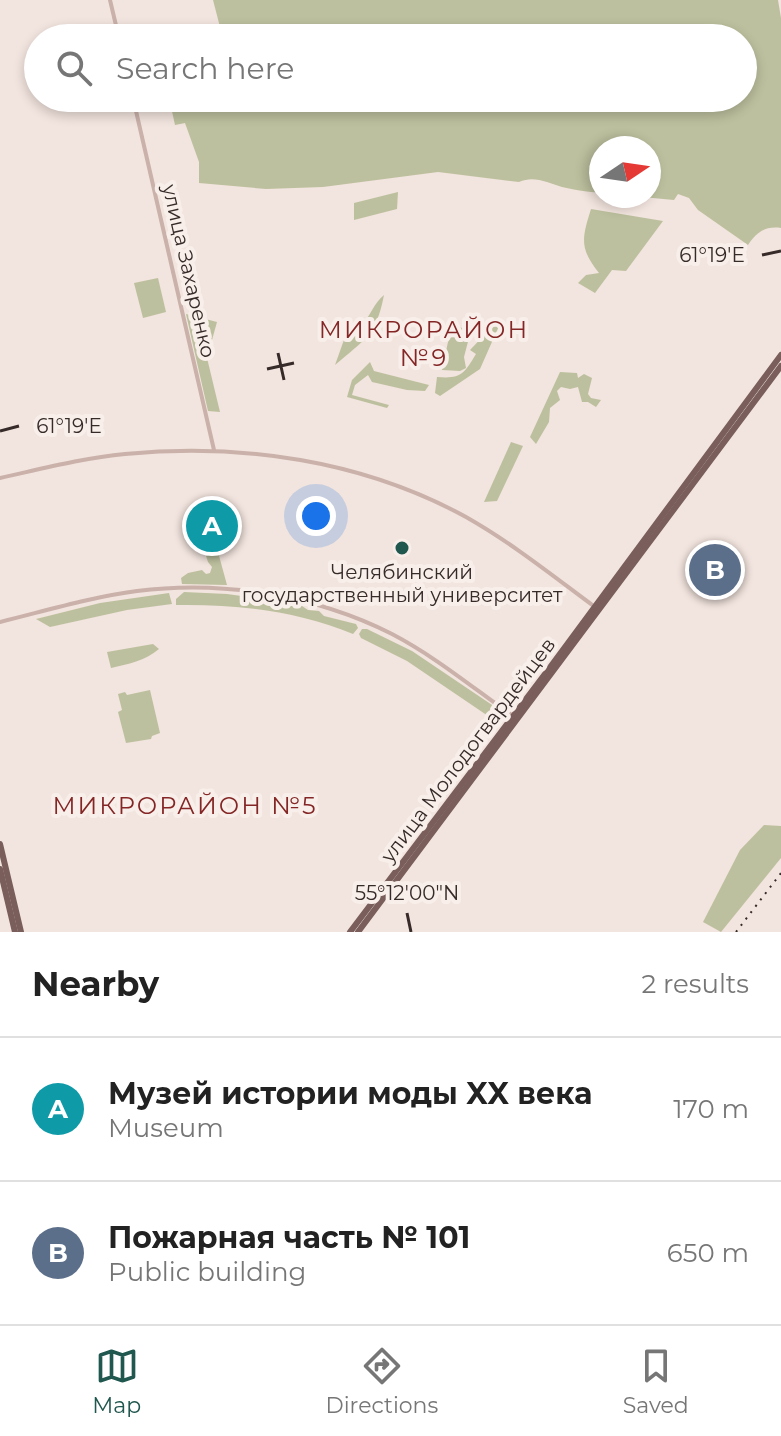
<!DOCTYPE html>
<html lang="en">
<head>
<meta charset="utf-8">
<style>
  :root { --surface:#fff; --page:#f2f2f2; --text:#222; --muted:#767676; --line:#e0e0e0; --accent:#20574e }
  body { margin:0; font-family:Montserrat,sans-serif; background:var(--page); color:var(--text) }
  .compass { position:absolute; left:589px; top:136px; width:72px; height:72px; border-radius:50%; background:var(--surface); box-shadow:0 4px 12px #0003; rotate:77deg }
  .you { position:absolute; left:316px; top:516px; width:28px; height:28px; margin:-20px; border:6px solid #fff; border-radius:50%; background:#1a73e8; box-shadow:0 0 0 12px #1a73e833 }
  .badge { display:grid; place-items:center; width:52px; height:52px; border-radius:50%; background:var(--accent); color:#fff; font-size:26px; font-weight:700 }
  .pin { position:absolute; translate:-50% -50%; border:4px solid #fff; box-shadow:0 2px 8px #0006 }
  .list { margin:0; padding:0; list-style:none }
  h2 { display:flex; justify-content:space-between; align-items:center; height:104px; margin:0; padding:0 32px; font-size:34px }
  h2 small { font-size:26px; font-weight:400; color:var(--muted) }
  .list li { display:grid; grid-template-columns:52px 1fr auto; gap:24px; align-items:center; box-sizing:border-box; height:144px; padding:0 32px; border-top:2px solid var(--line) }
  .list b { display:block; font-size:30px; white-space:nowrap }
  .list p { margin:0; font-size:26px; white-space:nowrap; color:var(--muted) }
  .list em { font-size:26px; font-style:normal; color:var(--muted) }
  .icon { flex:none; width:44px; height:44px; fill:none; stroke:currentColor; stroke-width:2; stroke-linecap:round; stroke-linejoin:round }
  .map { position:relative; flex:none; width:781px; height:932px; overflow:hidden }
  .search { position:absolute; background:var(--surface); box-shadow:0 4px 12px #0003; left:24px; right:24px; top:24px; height:88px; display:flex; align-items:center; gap:20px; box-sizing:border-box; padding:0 28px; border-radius:44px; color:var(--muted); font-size:30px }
  .sheet { height:392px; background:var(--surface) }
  nav { display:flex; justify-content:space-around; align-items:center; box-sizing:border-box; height:112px; border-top:2px solid var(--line); background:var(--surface); font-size:22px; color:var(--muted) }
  nav a { display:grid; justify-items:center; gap:4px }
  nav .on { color:var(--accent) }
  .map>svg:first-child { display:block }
  .green { fill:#bdc09e }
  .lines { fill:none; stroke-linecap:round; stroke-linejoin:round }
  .minor { stroke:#cab1aa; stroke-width:4 }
  .major { stroke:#795e5b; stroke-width:6 }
  .rail { stroke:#372b29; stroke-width:2; stroke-dasharray:2 6; stroke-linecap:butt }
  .ticks { fill:none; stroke:#372b29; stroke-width:3 }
  .poi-dot { fill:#20574e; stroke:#f9efea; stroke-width:3 }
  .labels { text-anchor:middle; stroke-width:8; stroke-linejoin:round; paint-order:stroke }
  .street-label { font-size:20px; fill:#372b29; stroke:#f9efea }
  .poi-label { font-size:20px; fill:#372b29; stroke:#f9efea }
  .quarter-label { font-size:24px; letter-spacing:2px; fill:#832625; stroke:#f9efea }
  .ticks-label { font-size:20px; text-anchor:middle; fill:#372b29; stroke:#f9efea; stroke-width:8; stroke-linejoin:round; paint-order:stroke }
</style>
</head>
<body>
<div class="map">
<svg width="781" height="932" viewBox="0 0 781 932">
  <rect width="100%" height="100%" fill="#f2e4de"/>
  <g class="green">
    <path d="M213 0H778L781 18V228C765 226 757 232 748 245L698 210 689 198 678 194 674 200 631 196H649V148H601V193C589 192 574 190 562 187 548 183 534 175 519 182L438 172 323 187 266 189 199 183V162L185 123 175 125 169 98H743V38H217L220 27Z"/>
    <path d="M398 192 397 209 354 220V203Z"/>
    <path d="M591 209 663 221 626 271 612 270 595 293 578 283 586 275 599 273C579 248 582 238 591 209Z"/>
    <path d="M158 278 166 312 143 318 134 283Z"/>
    <path d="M384 295C376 336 365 339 335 365L350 323H363C372 314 373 304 384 295Z"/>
    <path d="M186 314 217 322 207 358 220 412 208 411Z"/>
    <path d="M459 326 470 334 464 357 466 368 460 371 442 370 448 342Z"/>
    <path d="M499 326 480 369 440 396 435 393 437 377C461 379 464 374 476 354L470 350 492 327Z"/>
    <path d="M370 362 374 371 429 385 425 391 407 390 372 382 368 375 355 385 352 395 389 405 387 408 347 397 352 380Z"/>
    <path d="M560 372 577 373 578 378 584 374 592 378 588 394 591 398 601 400 596 407 588 402H582L578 387 570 389 561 387 557 391 560 400 550 408 549 422 536 444 530 437Z"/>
    <path d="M511 442 523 446 497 501 484 502Z"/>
    <path d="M218 552 227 585 182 584 181 578 188 573 202 570 206 574 210 573 212 567 208 562 206 556Z"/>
    <path d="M184 592 227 594 299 604 308 610 319 611 324 616 356 624 358 628 353 634C296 611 237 604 176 605V599Z"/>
    <path d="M169 593 172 604 127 610 50 627 36 619 100 603Z"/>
    <path d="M362 629H367L412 651 501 711 494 720 407 661 361 638 359 634Z"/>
    <path d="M153 644 159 649C145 661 128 664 111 668L107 652Z"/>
    <path d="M150 690 160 733 152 736 151 739 126 743 118 712 122 710 118 694 125 692 127 695Z"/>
    <path d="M764 825 781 826V858L721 932 703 922 740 850Z"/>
  </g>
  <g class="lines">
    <g class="minor">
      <path d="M110 0 119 38"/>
      <path d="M133 98 214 450"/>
      <path d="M0 478C41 469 83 458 125 454 242 443 362 460 466 517 512 543 553 576 595 607"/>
      <path d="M0 622C45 611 91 597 137 591 222 580 315 595 392 634 436 657 473 688 513 716"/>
    </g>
    <g class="major">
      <path d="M0 844 21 932"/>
      <path d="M0 869 15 932"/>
      <path d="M350 932 551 666 781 355"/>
      <path d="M358 932 781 366"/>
    </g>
    <path class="rail" d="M736 932 781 873"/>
  </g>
  <path class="ticks" d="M762 255 781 251M278 353 284 380M267 369 294 363M0 431 19 426M407 913 411 932"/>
  <circle class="poi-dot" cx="402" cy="548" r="8"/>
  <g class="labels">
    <g class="street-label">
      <text transform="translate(189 271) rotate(77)" y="7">улица Захаренко</text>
      <text transform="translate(468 750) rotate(-53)" y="7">улица Молодогвардейцев</text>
    </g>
    <g class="poi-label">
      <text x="402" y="579">Челябинский<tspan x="402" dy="23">государственный университет</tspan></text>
    </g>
    <g class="quarter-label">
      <text x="424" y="338">МИКРОРАЙОН<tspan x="424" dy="28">№9</tspan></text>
      <text x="185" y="814">МИКРОРАЙОН №5</text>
    </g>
  </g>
  <g class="ticks-label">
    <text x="712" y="262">61°19'E</text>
    <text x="69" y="433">61°19'E</text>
    <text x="407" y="900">55°12'00"N</text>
  </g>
</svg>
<svg class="compass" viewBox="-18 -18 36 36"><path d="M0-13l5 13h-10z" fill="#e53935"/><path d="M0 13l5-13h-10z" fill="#767676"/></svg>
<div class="you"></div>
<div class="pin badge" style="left:212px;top:526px;background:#0f9aa8">A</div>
<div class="pin badge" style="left:715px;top:570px;background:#5c6f8a">B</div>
<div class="search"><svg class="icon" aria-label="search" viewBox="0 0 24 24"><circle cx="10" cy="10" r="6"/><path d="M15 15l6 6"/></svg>Search here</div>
</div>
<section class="sheet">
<h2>Nearby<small>2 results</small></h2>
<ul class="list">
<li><span class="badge" style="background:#0f9aa8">A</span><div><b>Музей истории моды XX века</b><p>Museum</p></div><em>170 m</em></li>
<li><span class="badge" style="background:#5c6f8a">B</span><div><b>Пожарная часть № 101</b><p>Public building</p></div><em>650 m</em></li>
</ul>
</section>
<nav>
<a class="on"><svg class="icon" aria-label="map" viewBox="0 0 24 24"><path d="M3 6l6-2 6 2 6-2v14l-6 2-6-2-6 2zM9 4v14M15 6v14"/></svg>Map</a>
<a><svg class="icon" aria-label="directions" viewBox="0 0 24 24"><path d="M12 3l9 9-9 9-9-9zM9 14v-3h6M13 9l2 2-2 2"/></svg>Directions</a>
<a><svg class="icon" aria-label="saved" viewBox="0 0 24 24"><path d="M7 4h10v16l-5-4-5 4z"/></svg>Saved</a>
</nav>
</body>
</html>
